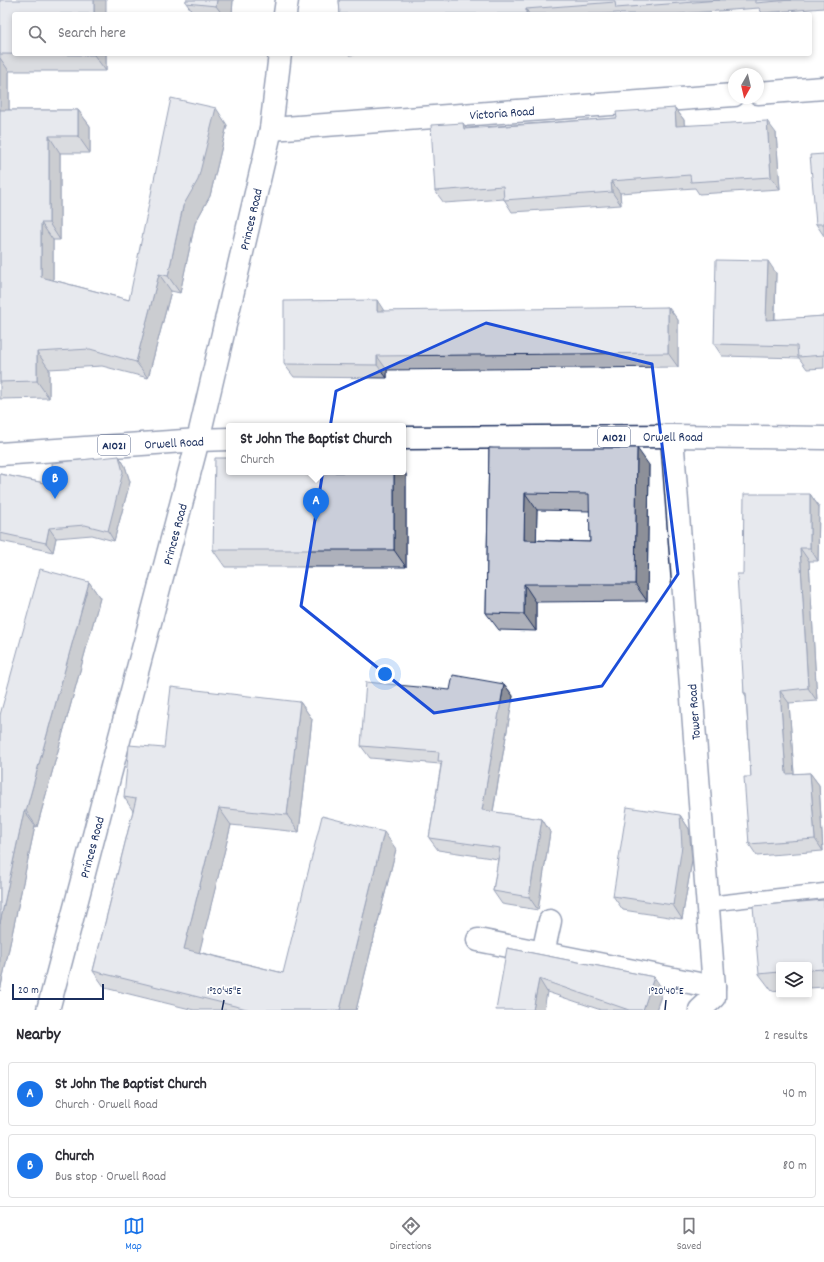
<!DOCTYPE html>
<html lang="en">
<head>
<meta charset="utf-8">
<style>
  :root { --surface:#fff; --page:#f7f7f7; --text:#2b2b33; --muted:#7c7c81; --line:#e1e1e2; --accent:#1a73e8 }
  body { margin:0; font-family:Dekko,sans-serif; background:var(--page); color:var(--text) }
  .controls { position:absolute; right:12px; bottom:12px; display:grid; overflow:hidden; border-radius:4px; box-shadow:0 2px 6px #0003 }
  .controls button { width:36px; height:36px; display:grid; place-items:center; padding:0; border:0; border-bottom:1px solid var(--line); background:var(--surface); color:var(--text); font:20px sans-serif }
  .compass { position:absolute; left:728px; top:68px; width:36px; height:36px; border-radius:50%; background:var(--surface); box-shadow:0 2px 6px #0003; rotate:188deg }
  .scale { position:absolute; left:12px; bottom:10px; width:92px; box-sizing:border-box; padding-left:4px; border:2px solid #1b2f5e; border-top:0; font-size:11px; line-height:14px; white-space:nowrap; color:#1b2f5e; -webkit-text-stroke:3px #fff; paint-order:stroke }
  .you { position:absolute; left:385px; top:674px; width:14px; height:14px; margin:-10px; border:3px solid #fff; border-radius:50%; background:#1a73e8; box-shadow:0 0 0 6px #1a73e833 }
  .badge { display:grid; place-items:center; width:26px; height:26px; border-radius:50%; background:var(--accent); color:#fff; font-size:13px; font-weight:700 }
  .pin { position:absolute; translate:-50% -33px; filter:drop-shadow(0 1px 2px #0008) }
  .pin::after { content:''; position:absolute; top:21px; width:14px; height:12px; background:inherit; clip-path:polygon(0 0,100% 0,50% 100%) }
  .popup { position:absolute; left:226px; top:423px; width:180px; height:52px; box-sizing:border-box; display:grid; place-content:center; border-radius:4px; background:var(--surface); filter:drop-shadow(0 1px 3px #0005); font-size:13px; white-space:nowrap; color:var(--muted) }
  .popup b { font-size:15px; color:var(--text) }
  .popup::after { content:''; position:absolute; left:50%; top:100%; margin-left:-8px; border:8px solid transparent; border-top-color:var(--surface) }
  .list { margin:0; padding:0; list-style:none }
  h2 { display:flex; justify-content:space-between; align-items:center; height:52px; margin:0; padding:0 16px; font-size:17px }
  h2 small { font-size:13px; font-weight:400; color:var(--muted) }
  .list li { display:grid; grid-template-columns:26px 1fr auto; gap:12px; align-items:center; box-sizing:border-box; height:64px; margin:0 8px 8px; padding:0 8px; border:1px solid var(--line); border-radius:4px }
  .list b { display:block; font-size:15px; white-space:nowrap }
  .list p { margin:0; font-size:13px; white-space:nowrap; color:var(--muted) }
  .list em { font-size:13px; font-style:normal; color:var(--muted) }
  .icon { flex:none; width:22px; height:22px; fill:none; stroke:currentColor; stroke-width:2; stroke-linecap:round; stroke-linejoin:round }
  .map { position:relative; flex:none; width:824px; height:1010px; overflow:hidden }
  .search { position:absolute; background:var(--surface); box-shadow:0 2px 6px #0003; left:12px; right:12px; top:12px; height:44px; display:flex; align-items:center; gap:10px; box-sizing:border-box; padding:0 14px; border-radius:4px; color:var(--muted); font-size:15px }
  .sheet { height:196px; background:var(--surface) }
  nav { display:flex; justify-content:space-around; align-items:center; box-sizing:border-box; height:56px; border-top:1px solid var(--line); background:var(--surface); font-size:11px; color:var(--muted) }
  nav a { display:grid; justify-items:center; gap:2px }
  nav .on { color:var(--accent) }
  .map>svg:first-child { display:block }
  .lines { fill:none; stroke-linecap:round; stroke-linejoin:round }
  .service-casing { stroke:#1b2f5e; stroke-width:17 }
  .minor-casing { stroke:#1b2f5e; stroke-width:25 }
  .primary-casing { stroke:#1b2f5e; stroke-width:25 }
  .service { stroke:#fff; stroke-width:14 }
  .minor { stroke:#fff; stroke-width:22 }
  .primary { stroke:#fff; stroke-width:22 }
  .wall { fill:#aeb1bb; stroke:#1b2f5e; fill-rule:evenodd }
  .shaded-wall { fill:#8d9099; stroke:#1b2f5e }
  .building { fill:#caceda; stroke:#1b2f5e; fill-rule:evenodd }
  .marked { fill:none; stroke:#1d4ed8; stroke-width:3; stroke-linejoin:round }
  .ticks { fill:none; stroke:#1b2f5e; stroke-width:1.5 }
  .labels { text-anchor:middle; stroke-width:3.5; stroke-linejoin:round; paint-order:stroke }
  .shield { fill:#fff; stroke:#5f6d8e; stroke-width:1 }
  .shield-label { font-size:12px; font-weight:bold; fill:#1b2f5e }
  .street-label { font-size:13px; fill:#1b2f5e; stroke:#fff }
  .ticks-label { font-size:10px; text-anchor:middle; fill:#1b2f5e; stroke:#fff; stroke-width:3.5; stroke-linejoin:round; paint-order:stroke }
</style>
</head>
<body>
<div class="map">
<svg width="824" height="1010" viewBox="0 0 824 1010">
  <rect width="100%" height="100%" fill="#fff"/>
  <filter id="ink" filterUnits="userSpaceOnUse"><feTurbulence type="fractalNoise" baseFrequency=".025" numOctaves="2"/><feDisplacementMap in="SourceGraphic" scale="8" xChannelSelector="R" yChannelSelector="G"/><feConvolveMatrix kernelMatrix="1 2 1 2 8 2 1 2 1" color-interpolation-filters="sRGB"/></filter>
  <g filter="url(#ink)">
    <g class="lines">
      <defs>
        <path id="service" d="M708 904 824 891"/>
        <g id="minor">
          <path d="M285 14 287 0"/>
          <path d="M758 93 824 88"/>
          <path d="M271 129 734 95"/>
          <path d="M672 436 714 987V997L700 1010"/>
          <path d="M478 940 714 987"/>
          <path d="M543 953 550 921"/>
          <path d="M48 1010 198 440 271 129 280 54"/>
        </g>
        <g id="primary">
          <path d="M403 438 672 436 824 438"/>
          <path d="M0 454 198 440 229 439"/>
        </g>
      </defs>
      <use href="#service" class="service-casing"/>
      <use href="#minor" class="minor-casing"/>
      <use href="#primary" class="primary-casing"/>
      <use href="#service" class="service"/>
      <use href="#minor" class="minor"/>
      <use href="#primary" class="primary"/>
    </g>
    <g class="wall">
      <path d="M0 0 14 54H106V71H9V110H78L90 126V153H60V240H53V280L129 300 227 125 210 196 195 223 180 293 171 291 148 378 102 366 49 369V398L0 399Z"/>
      <path d="M186 0H233L232 14H194L186 3Z"/>
      <path d="M339 0H824V8L762 13 759 8 677 14H620L619 13 601 14H340Z"/>
      <path d="M349 54H364L349 55Z"/>
      <path d="M675 108 684 120V125L776 133 780 189 699 194 695 188 620 193 621 205 512 212 504 199 444 203 435 191 467 128 617 118Z"/>
      <path d="M824 154V236L816 224Z"/>
      <path d="M776 273 775 320 824 316V368L807 369 799 358 722 356 714 344Z"/>
      <path d="M668 307 678 320V367L387 370V378L294 377 284 364Z"/>
      <path d="M489 448 649 465 647 601 536 602V631L499 630 486 613ZM537 510 590 511V542L536 540Z"/>
      <path d="M119 456 125 466 130 482 114 541 92 535 56 538 53 552 0 541V474L54 485Z"/>
      <path d="M406 474V567H225L213 550Z"/>
      <path d="M810 494 819 507 818 561H809L817 701 789 703 794 774 810 773 819 785 823 851 757 856 749 844 751 777 746 696 744 693 743 574Z"/>
      <path d="M89 582 100 598 37 827 35 826 0 991V715Z"/>
      <path d="M504 684 513 696 493 812 542 819 550 832 538 910 502 904 493 891 498 859 438 850 429 838 441 765 440 764 370 758 361 746 450 690Z"/>
      <path d="M300 702 312 719 299 832 231 825 199 952 283 973 396 849 356 1010H194L105 988 93 971 133 811 124 797 164 748Z"/>
      <path d="M680 815 689 829 692 860 682 919 623 910 613 896Z"/>
      <path d="M824 900V987L809 988V965H779V990L772 991 759 974Z"/>
      <path d="M507 948 654 977 663 990 656 1010H601L547 992Z"/>
    </g>
    <g class="shaded-wall">
      <rect x="94" y="0" width="12" height="14"/>
      <path d="M217 0H233L232 14H222L216 6Z"/>
      <path d="M526 9 529 14H526Z"/>
      <path d="M94 54H106V71L94 55Z"/>
      <path d="M0 58 9 71V126L0 114Z"/>
      <path d="M216 108 227 125 210 196 195 223 180 293 168 276 183 206Z"/>
      <path d="M675 108 684 120 685 138 676 126Z"/>
      <path d="M78 110 90 126V153L78 136Z"/>
      <path d="M767 121 776 133 780 189 771 177Z"/>
      <path d="M463 123 472 136 464 129Z"/>
      <path d="M49 136 60 153V240L49 223Z"/>
      <path d="M611 181 620 193 621 205 612 192Z"/>
      <path d="M41 223 53 240V294L41 277Z"/>
      <path d="M768 261 776 273 774 333 766 320Z"/>
      <path d="M159 274 171 291 148 378 136 362Z"/>
      <path d="M377 300 386 314 377 311Z"/>
      <path d="M668 307 678 320V367L668 353Z"/>
      <path d="M37 352 49 369V398L37 381Z"/>
      <path d="M377 356 387 370V378L377 365Z"/>
      <path d="M637 448 649 465 647 601 635 584Z"/>
      <path d="M119 456 125 466 130 482 114 541 108 531Z"/>
      <path d="M403 469 406 474V567L394 550V472H403Z"/>
      <path d="M525 493 537 510 536 557 524 540Z"/>
      <path d="M810 494 819 507 818 561 810 548Z"/>
      <path d="M49 528 56 538 53 552 46 543Z"/>
      <path d="M800 548 809 561 817 701 808 688Z"/>
      <path d="M89 582 100 598 37 827 26 811Z"/>
      <path d="M524 584 536 602V631L524 614Z"/>
      <path d="M504 684 513 696 491 822 482 810Z"/>
      <path d="M780 691 789 703 795 787 786 774Z"/>
      <path d="M300 702 312 719 299 832 287 815Z"/>
      <path d="M810 773 819 785 823 851 815 839Z"/>
      <path d="M219 808 231 825 196 966 184 949Z"/>
      <path d="M24 811 35 826 0 991V923Z"/>
      <path d="M680 815 689 829 692 860 682 919 673 905Z"/>
      <path d="M542 819 550 832 538 910 529 897Z"/>
      <path d="M384 832 396 849 356 1010H340Z"/>
      <path d="M654 977 663 990 656 1010H643Z"/>
      <path d="M539 979 547 992 544 1010H533Z"/>
    </g>
    <g class="building">
      <path d="M0 0H94V14H14V54H94V55L0 54Z"/>
      <path d="M186 0H217L216 6 186 3Z"/>
      <path d="M339 0H720L616 8 615 2 526 9V14H340Z"/>
      <path d="M755 0H791L755 3Z"/>
      <path d="M171 98 216 108 198 180 183 206 168 276 159 274 136 362 90 349 37 352V381L0 382V110H78V136H49V223H41V277L129 300Z"/>
      <path d="M675 108 676 126 767 121 771 177 691 182 690 175 611 181 612 192 504 200 503 186 435 191 431 125 463 123 464 129 617 118 616 112Z"/>
      <path d="M824 154V224H816L810 155Z"/>
      <path d="M716 260 768 261 766 320 824 316V355L798 357 797 346 714 344Z"/>
      <path d="M377 300V311L668 307V353L377 356V365L284 364V301Z"/>
      <path d="M489 448H637L635 584H524V614L486 613ZM525 493 589 494 590 542 524 540Z"/>
      <path d="M119 456 123 472 108 531 85 525 49 528 46 543 0 533V474L54 485 52 463Z"/>
      <path d="M215 458H229V472H394V550H213Z"/>
      <path d="M744 494H810V548H800L808 688 780 691 786 774 810 773 815 839 749 844 744 777H751L746 693H744L737 574H743Z"/>
      <path d="M40 569 89 582 26 811H24L0 923V715Z"/>
      <path d="M453 675 504 684 482 810 542 819 529 897 493 891 500 848 429 838 442 761H438L439 752 361 746 366 682 450 690Z"/>
      <path d="M171 687 300 702 287 815 219 808 184 949 283 973 322 816 384 832 340 1010H251L93 971 136 799 124 797 129 745 164 748Z"/>
      <path d="M627 807 680 815 682 846 673 905 613 896Z"/>
      <path d="M824 900V969L809 970V965H779V972L759 974 753 906Z"/>
      <path d="M507 948 654 977 643 1010H629L539 979 533 1010H496Z"/>
    </g>
  </g>
  <path d="M0 0H824V1010H0ZM486 323 652 364 678 574 602 686 434 713 301 606 336 391Z" fill="#fff" fill-opacity=".55" fill-rule="evenodd"/>
  <path class="marked" d="M486 323 652 364 678 574 602 686 434 713 301 606 336 391Z"/>
  <path class="ticks" d="M222 1010 224 1000M665 1010 666 1000"/>
  <g class="labels">
    <g class="shield">
      <rect x="598" y="427" width="32" height="20" rx="3"/>
      <rect x="98" y="435" width="32" height="20" rx="3"/>
    </g>
    <g class="shield-label">
      <text x="614" y="441">A1021</text>
      <text x="114" y="449">A1021</text>
    </g>
    <g class="street-label">
      <text transform="translate(502 112) rotate(-4)" y="5">Victoria Road</text>
      <text transform="translate(250 219) rotate(-77)" y="5">Princes Road</text>
      <text x="673" y="441">Orwell Road</text>
      <text transform="translate(174 442) rotate(-3)" y="5">Orwell Road</text>
      <text transform="translate(174 534) rotate(-75)" y="5">Princes Road</text>
      <text transform="translate(693 712) rotate(-94)" y="5">Tower Road</text>
      <text transform="translate(91 847) rotate(-75)" y="5">Princes Road</text>
    </g>
  </g>
  <g class="ticks-label">
    <text x="224" y="994">1°20'45"E</text>
    <text x="666" y="994">1°20'40"E</text>
  </g>
</svg>
<div class="controls">
<button><svg class="icon" aria-label="layers" viewBox="0 0 24 24"><path d="M12 4l9 5-9 5-9-5zM3 14l9 5 9-5"/></svg></button>
</div>
<svg class="compass" viewBox="-18 -18 36 36"><path d="M0-13l5 13h-10z" fill="#e53935"/><path d="M0 13l5-13h-10z" fill="#7c7c81"/></svg>
<div class="scale">20 m</div>
<div class="you"></div>
<div class="pin badge" style="left:316px;top:521px">A</div>
<div class="popup"><b>St John The Baptist Church</b>Church</div>
<div class="pin badge" style="left:55px;top:499px">B</div>
<div class="search"><svg class="icon" aria-label="search" viewBox="0 0 24 24"><circle cx="10" cy="10" r="6"/><path d="M15 15l6 6"/></svg>Search here</div>
</div>
<section class="sheet">
<h2>Nearby<small>2 results</small></h2>
<ul class="list">
<li><span class="badge">A</span><div><b>St John The Baptist Church</b><p>Church · Orwell Road</p></div><em>40 m</em></li>
<li><span class="badge">B</span><div><b>Church</b><p>Bus stop · Orwell Road</p></div><em>80 m</em></li>
</ul>
</section>
<nav>
<a class="on"><svg class="icon" aria-label="map" viewBox="0 0 24 24"><path d="M3 6l6-2 6 2 6-2v14l-6 2-6-2-6 2zM9 4v14M15 6v14"/></svg>Map</a>
<a><svg class="icon" aria-label="directions" viewBox="0 0 24 24"><path d="M12 3l9 9-9 9-9-9zM9 14v-3h6M13 9l2 2-2 2"/></svg>Directions</a>
<a><svg class="icon" aria-label="saved" viewBox="0 0 24 24"><path d="M7 4h10v16l-5-4-5 4z"/></svg>Saved</a>
</nav>
</body>
</html>
